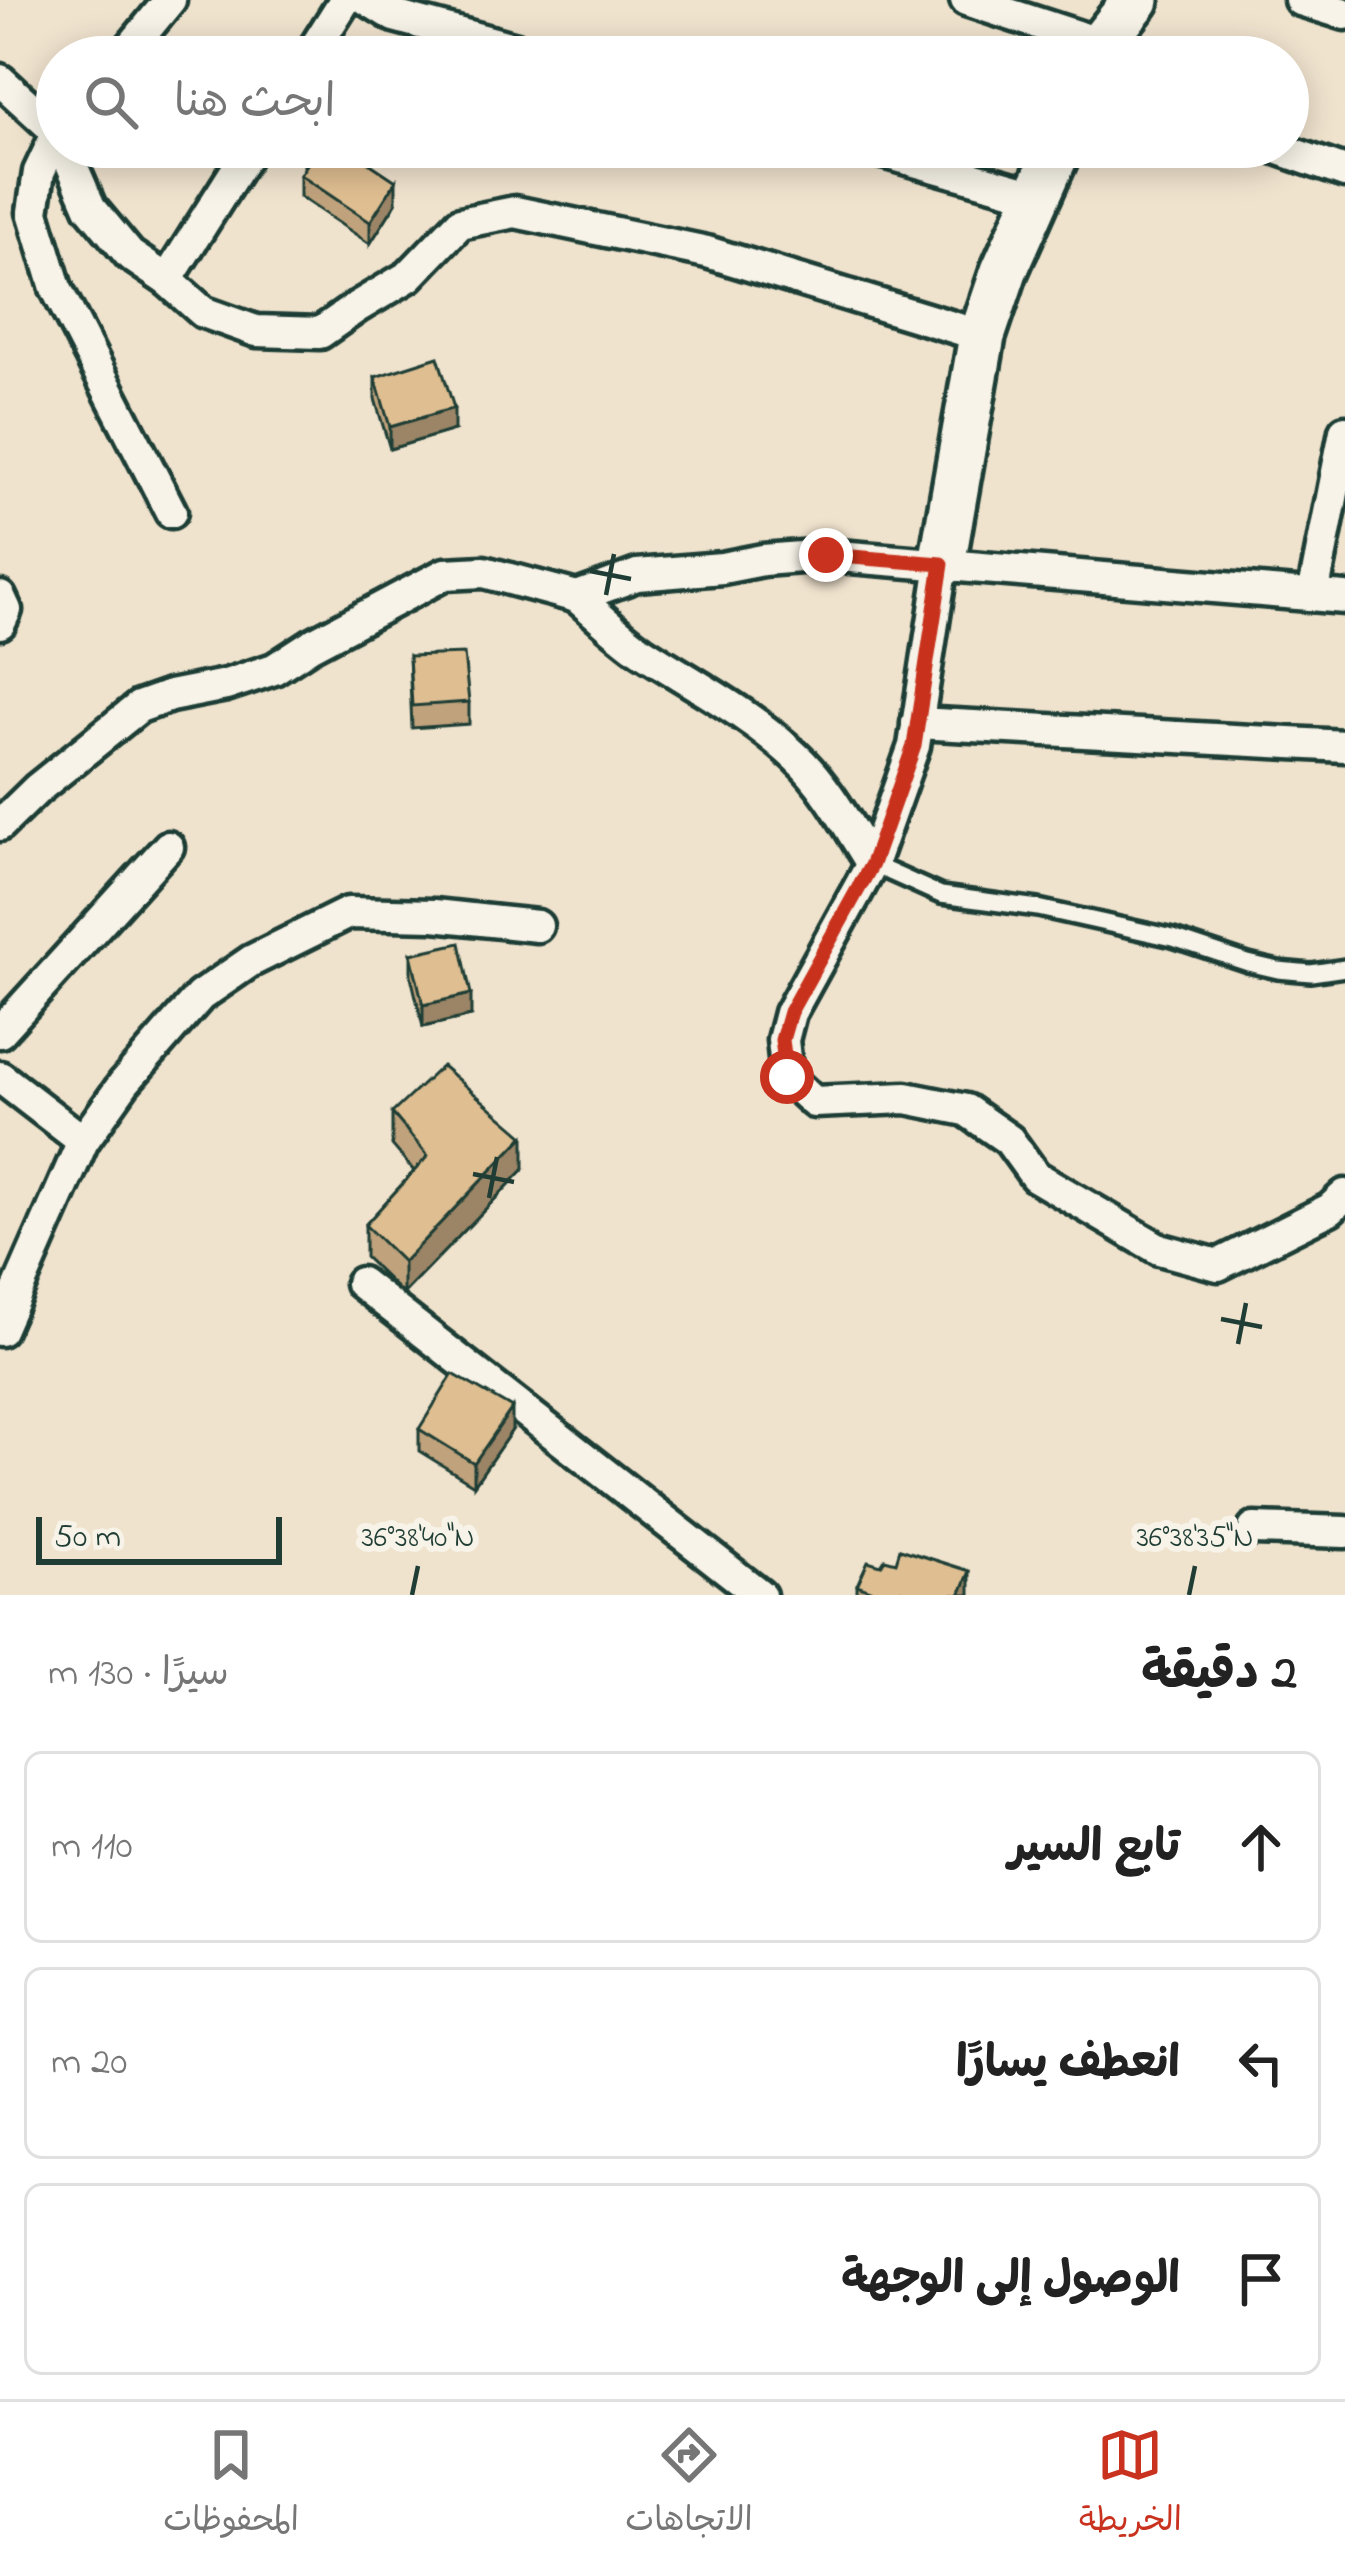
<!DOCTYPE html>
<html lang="ar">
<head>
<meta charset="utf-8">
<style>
  :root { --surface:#fff; --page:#f6f6f6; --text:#222; --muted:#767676; --line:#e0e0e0; --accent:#c8321e }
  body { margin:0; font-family:"Indie Flower","Playpen Sans Arabic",sans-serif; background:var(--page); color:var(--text); direction:rtl }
  .scale { position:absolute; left:36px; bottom:30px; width:246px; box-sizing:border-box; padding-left:12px; border:6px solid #1f3d34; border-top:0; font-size:33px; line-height:42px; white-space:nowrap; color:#1f3d34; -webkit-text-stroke:9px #f7f3e8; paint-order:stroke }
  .stop { position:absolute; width:36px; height:36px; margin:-27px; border:9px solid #c8321e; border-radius:50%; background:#fff }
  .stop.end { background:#c8321e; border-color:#fff; box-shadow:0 3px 12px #0008 }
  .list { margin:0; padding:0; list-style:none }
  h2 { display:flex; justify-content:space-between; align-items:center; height:156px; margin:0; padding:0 48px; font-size:51px }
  h2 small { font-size:39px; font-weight:400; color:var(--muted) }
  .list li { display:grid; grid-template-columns:78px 1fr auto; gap:36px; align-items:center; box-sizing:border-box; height:192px; margin:0 24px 24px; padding:0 24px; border:3px solid var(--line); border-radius:18px }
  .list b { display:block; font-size:45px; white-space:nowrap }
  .list em { font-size:39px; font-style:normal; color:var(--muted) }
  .icon { flex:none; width:66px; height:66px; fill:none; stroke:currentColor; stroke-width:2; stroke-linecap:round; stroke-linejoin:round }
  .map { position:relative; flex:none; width:1345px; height:1595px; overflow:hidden; direction:ltr }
  .search { position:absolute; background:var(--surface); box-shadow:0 6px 30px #0003; left:36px; right:36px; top:36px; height:132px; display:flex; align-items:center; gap:30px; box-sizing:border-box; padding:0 42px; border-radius:66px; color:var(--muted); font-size:45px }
  .sheet { height:804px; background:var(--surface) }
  nav { display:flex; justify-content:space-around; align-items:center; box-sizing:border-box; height:168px; border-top:3px solid var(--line); background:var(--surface); font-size:33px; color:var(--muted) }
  nav a { display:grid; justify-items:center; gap:6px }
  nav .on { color:var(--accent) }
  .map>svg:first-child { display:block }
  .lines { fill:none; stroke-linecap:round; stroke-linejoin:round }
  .lane-casing { stroke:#1f3d34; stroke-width:24 }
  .street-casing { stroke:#1f3d34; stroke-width:39 }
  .secondary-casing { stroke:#1f3d34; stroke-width:54 }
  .lane { stroke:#f7f3e8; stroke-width:15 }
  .street { stroke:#f7f3e8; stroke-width:30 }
  .secondary { stroke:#f7f3e8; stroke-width:45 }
  .wall { fill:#c0a37d; stroke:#1f3d34; stroke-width:3 }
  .shaded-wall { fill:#9c8566; stroke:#1f3d34; stroke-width:3 }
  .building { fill:#dfbe91; stroke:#1f3d34; stroke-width:3 }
  .route { stroke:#c8321e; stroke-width:15 }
  .ticks { fill:none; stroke:#1f3d34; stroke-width:4.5 }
  .ticks-label { font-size:30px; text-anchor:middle; fill:#1f3d34; stroke:#f7f3e8; stroke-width:12; stroke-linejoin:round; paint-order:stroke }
</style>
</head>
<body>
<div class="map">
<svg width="1345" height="1595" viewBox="0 0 1345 1595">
  <rect width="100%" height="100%" fill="#f0e3ce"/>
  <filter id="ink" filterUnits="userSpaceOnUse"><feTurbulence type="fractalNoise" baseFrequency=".00833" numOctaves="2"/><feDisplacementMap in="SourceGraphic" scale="24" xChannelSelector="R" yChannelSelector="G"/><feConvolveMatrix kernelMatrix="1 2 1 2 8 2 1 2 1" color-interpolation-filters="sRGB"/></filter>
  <g filter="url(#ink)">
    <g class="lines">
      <defs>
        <path id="lane" d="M872 864 941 895 1038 908 1173 938 1248 963 1278 970 1311 973 1345 968"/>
        <g id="street">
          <path d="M368 0 394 16 546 57"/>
          <path d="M966 0 1101 44 1120 57"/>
          <path d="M1300 0 1345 14"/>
          <path d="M123 57 170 0"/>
          <path d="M309 57 345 0"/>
          <path d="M0 80 57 132"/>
          <path d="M57 134 39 172 33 212 56 288 171 512"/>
          <path d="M64 147 90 207 130 255 167 280 203 312 256 331 320 333 357 307 409 276 460 223 515 212 707 252 982 336"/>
          <path d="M865 147 1039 196"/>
          <path d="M1274 147 1345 172"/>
          <path d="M167 280 251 147"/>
          <path d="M942 564 914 746 872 864 790 1013 783 1040 787 1077 814 1102 906 1098 966 1110 1009 1140 1035 1176 1159 1249 1218 1265 1330 1209 1345 1195"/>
          <path d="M1313 595 1345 431"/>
          <path d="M0 597 6 610 0 623"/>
          <path d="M577 597C598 615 619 635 642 651 694 685 751 714 796 757 828 787 849 828 872 864"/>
          <path d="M917 723 1345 746"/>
          <path d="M0 825 37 789 139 707 170 696 226 685 274 669 311 645 445 574 484 572 577 597 637 575 722 568 763 560 826 555 1345 598"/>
          <path d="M0 1032 168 847"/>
          <path d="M0 1077 83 1141"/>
          <path d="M361 1283 760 1595"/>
          <path d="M0 1330 83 1141 124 1083 200 996 251 961 348 913 434 915 537 926"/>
          <path d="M1254 1529 1345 1532"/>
        </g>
        <g id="secondary">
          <path d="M1096 57 1101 44 1136 0"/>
          <path d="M942 564 982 336 1004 271 1059 147"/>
        </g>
      </defs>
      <use href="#lane" class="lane-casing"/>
      <use href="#street" class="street-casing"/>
      <use href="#secondary" class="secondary-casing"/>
      <use href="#lane" class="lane"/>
      <use href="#street" class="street"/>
      <use href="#secondary" class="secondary"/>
    </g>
    <g class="wall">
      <path d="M304 151 396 203 370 244 300 197V175L304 169Z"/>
      <path d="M375 377 454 430 390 449 375 399Z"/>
      <path d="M409 656 469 702V724L412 728Z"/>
      <path d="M411 954 471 1016 423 1027 411 976Z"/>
      <path d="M392 1113 524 1169 403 1294 365 1257V1225L414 1171 392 1145Z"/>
      <path d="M419 1429 512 1430 474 1485 419 1451Z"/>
      <path d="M857 1585 970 1595H857Z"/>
    </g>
    <g class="shaded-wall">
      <path d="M396 181V203L370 244V222Z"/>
      <path d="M454 408V430L390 449V427Z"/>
      <path d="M471 994V1016L423 1027V1005Z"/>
      <path d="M524 1136V1169L403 1294V1262Z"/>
      <path d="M512 1408V1430L474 1485V1463Z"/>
      <path d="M970 1571V1595H960Z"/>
    </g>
    <g class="building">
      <path d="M307 147H345L396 181 370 222 300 175 312 157 304 151Z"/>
      <path d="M438 357 454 408 390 427 375 377Z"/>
      <path d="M464 654 469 702 412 706 409 656Z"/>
      <path d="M460 943 471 994 423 1005 411 954Z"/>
      <path d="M442 1066 524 1136 403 1262 365 1225 428 1156 392 1113Z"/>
      <path d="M453 1374 512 1408 474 1463 419 1429Z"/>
      <path d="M900 1549 970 1571 960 1595H911L902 1591 899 1595H884L857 1585 868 1561 881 1565 885 1559 896 1562Z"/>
    </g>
  </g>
  <g class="lines" filter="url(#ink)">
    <path class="route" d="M787 1077 782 1040 790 1012 872 864 914 746 942 564 826 555"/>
  </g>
  <path class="ticks" d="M590 571 631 579M606 595 614 554M473 1174 514 1182M489 1198 497 1157M1221 1319 1262 1327M1238 1344 1246 1303M412 1595 418 1566M1189 1595 1195 1566"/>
  <g class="ticks-label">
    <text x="418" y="1546">36°38'40"N</text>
    <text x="1195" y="1546">36°38'35"N</text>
  </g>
</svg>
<div class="scale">50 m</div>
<div class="stop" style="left:787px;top:1077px"></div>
<div class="stop end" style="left:826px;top:555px"></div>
<div class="search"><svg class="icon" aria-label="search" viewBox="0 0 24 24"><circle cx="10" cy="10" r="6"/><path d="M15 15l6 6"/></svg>ابحث هنا</div>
</div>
<section class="sheet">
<h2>2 دقيقة<small>سيرًا · 130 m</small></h2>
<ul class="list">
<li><svg class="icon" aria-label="ahead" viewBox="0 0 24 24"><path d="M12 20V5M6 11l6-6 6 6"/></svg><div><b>تابع السير</b></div><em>110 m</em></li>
<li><svg class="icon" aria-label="left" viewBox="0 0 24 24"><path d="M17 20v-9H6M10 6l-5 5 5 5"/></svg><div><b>انعطف يسارًا</b></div><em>20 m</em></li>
<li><svg class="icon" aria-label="arrive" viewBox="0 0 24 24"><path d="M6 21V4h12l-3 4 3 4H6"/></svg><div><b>الوصول إلى الوجهة</b></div></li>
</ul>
</section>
<nav>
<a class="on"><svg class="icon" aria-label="map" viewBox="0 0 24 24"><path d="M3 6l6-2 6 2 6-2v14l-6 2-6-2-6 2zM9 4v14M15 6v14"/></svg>الخريطة</a>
<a><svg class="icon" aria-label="directions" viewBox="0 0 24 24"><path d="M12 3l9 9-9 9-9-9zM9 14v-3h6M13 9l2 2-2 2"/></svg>الاتجاهات</a>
<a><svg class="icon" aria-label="saved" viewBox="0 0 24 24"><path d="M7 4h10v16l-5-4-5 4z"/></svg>المحفوظات</a>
</nav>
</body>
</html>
